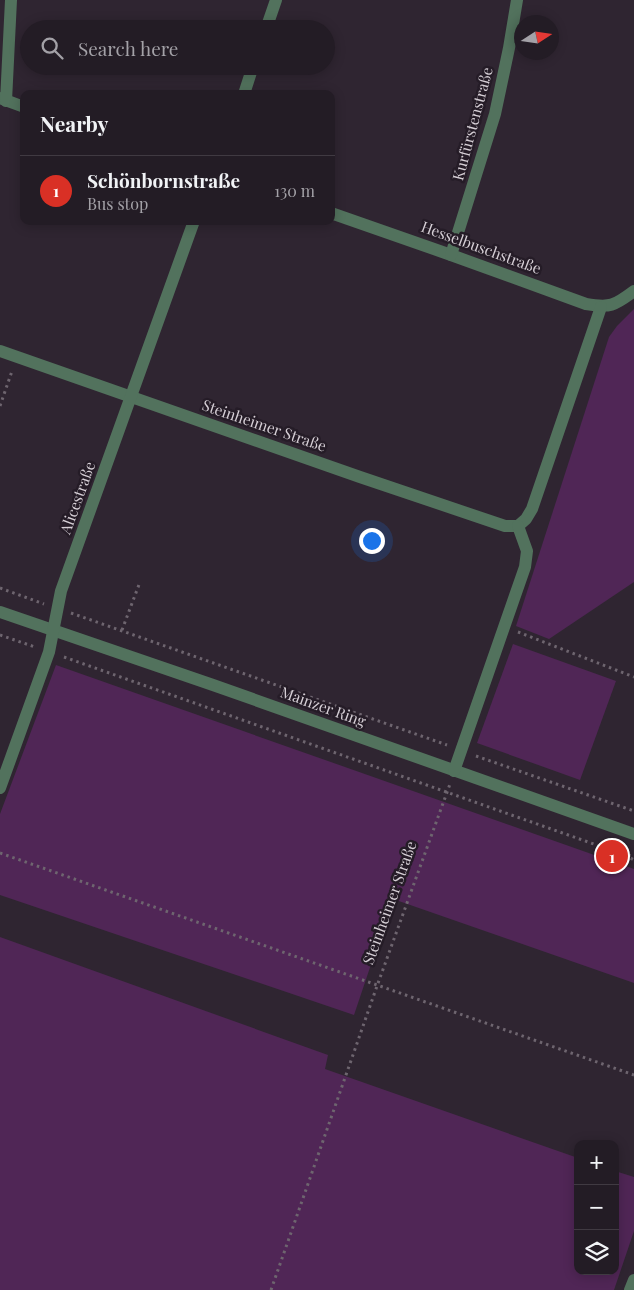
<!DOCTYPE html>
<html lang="en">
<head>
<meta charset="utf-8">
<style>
  :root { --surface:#231c25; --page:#2b252d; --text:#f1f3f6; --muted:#a3a1a7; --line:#403a42; --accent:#d93025 }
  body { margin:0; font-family:"Playfair Display",serif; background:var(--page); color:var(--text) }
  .controls { position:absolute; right:15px; bottom:15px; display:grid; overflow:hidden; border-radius:10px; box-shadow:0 2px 12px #0003 }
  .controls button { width:45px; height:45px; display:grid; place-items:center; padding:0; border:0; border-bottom:1px solid var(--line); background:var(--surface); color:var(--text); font:25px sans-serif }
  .compass { position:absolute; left:514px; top:15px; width:45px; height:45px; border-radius:50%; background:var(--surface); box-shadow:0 2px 12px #0003; rotate:78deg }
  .you { position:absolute; left:371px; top:540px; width:18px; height:18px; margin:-12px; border:4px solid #fff; border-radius:50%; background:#1a73e8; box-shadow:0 0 0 8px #1a73e833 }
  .badge { display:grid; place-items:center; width:32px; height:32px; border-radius:50%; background:var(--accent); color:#fff; font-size:16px; font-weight:700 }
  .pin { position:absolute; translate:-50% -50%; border:2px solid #fff; box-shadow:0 1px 5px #0006 }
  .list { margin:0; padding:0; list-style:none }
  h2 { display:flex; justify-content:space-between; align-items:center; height:65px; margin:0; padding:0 20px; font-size:21px }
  h2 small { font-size:16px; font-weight:400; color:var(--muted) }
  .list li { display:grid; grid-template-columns:32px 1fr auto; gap:15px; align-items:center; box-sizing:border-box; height:70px; padding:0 20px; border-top:1px solid var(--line) }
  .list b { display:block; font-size:19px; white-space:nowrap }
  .list p { margin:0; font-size:16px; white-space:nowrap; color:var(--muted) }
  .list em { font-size:16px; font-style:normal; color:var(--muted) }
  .icon { flex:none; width:28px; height:28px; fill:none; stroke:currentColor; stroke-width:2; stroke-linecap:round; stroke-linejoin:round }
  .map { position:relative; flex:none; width:634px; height:1290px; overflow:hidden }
  .search { position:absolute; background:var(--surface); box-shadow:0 2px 12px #0003; left:20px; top:20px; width:315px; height:55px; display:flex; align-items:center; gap:12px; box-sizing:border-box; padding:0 18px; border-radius:28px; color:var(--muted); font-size:19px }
  .panel { position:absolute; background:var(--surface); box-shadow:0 2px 12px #0003; left:20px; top:90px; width:315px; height:135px; border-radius:10px }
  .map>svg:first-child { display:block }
  .green { fill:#502656 }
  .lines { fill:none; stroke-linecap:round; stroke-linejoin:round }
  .path { stroke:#6e656f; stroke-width:3; stroke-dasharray:2.5 4; stroke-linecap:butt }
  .minor { stroke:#52725d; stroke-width:12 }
  .labels { text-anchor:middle; stroke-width:5; stroke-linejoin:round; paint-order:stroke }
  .street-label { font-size:15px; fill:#d6cfd6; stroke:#251c27 }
</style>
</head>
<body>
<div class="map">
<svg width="634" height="1290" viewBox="0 0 634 1290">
  <rect width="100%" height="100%" fill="#2f2531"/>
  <g class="green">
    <path d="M634 309V582L549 639 516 626 609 337 617 326Z"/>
    <path d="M513 644 616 681 580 780 477 743Z"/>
    <path d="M56 665 634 869V983L393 899 354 1015 0 895V814Z"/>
    <path d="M0 937 328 1055 325 1069 578 1158V1271H615V1171L634 1177V1231L614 1290H0Z"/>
  </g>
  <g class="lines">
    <g class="path">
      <path d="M0 406 12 371"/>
      <path d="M0 588 44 604"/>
      <path d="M71 613 447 745"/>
      <path d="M122 630 140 582"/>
      <path d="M518 632 634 677"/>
      <path d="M0 635 35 647"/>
      <path d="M64 657 622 854 634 856"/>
      <path d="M476 756 634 811"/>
      <path d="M0 853 634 1075"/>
      <path d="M625 855 634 860"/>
      <path d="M271 1290 377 986 450 784"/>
    </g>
    <g class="minor">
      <path d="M266 29 276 0"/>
      <path d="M244 94 253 66"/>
      <path d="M0 98 24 107"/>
      <path d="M6 101 11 0"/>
      <path d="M331 213 451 255 586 304C610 308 614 306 634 291"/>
      <path d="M451 255 495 114 509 48 517 0"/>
      <path d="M0 351 360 477 505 526H518L526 519 532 509 601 307"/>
      <path d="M0 612 213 685 634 834"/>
      <path d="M454 771 525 567 527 551 518 526"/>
      <path d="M0 788 49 652 61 591 194 221"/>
      <path d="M630 1290 634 1280"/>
    </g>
  </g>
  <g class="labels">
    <g class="street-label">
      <text transform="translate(473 124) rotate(-75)" y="5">Kurfürstenstraße</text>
      <text transform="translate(481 248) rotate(20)" y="5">Hesselbuschstraße</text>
      <text transform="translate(264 426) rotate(19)" y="5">Steinheimer Straße</text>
      <text transform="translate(78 498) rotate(-70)" y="5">Alicestraße</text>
      <text transform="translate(323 707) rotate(20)" y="5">Mainzer Ring</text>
      <text transform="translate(390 903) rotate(-70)" y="5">Steinheimer Straße</text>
    </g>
  </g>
</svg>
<div class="controls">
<button>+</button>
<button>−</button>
<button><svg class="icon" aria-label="layers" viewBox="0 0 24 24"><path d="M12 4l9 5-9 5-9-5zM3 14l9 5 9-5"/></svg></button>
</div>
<svg class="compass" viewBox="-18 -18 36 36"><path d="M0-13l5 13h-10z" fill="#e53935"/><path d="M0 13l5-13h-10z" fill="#a3a1a7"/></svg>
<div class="you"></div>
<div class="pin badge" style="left:612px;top:856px">1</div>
<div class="search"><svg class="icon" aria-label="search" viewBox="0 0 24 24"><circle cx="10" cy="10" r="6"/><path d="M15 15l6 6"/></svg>Search here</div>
<section class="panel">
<h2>Nearby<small></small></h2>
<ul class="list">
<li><span class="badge">1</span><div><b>Schönbornstraße</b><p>Bus stop</p></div><em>130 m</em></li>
</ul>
</section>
</div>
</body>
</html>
